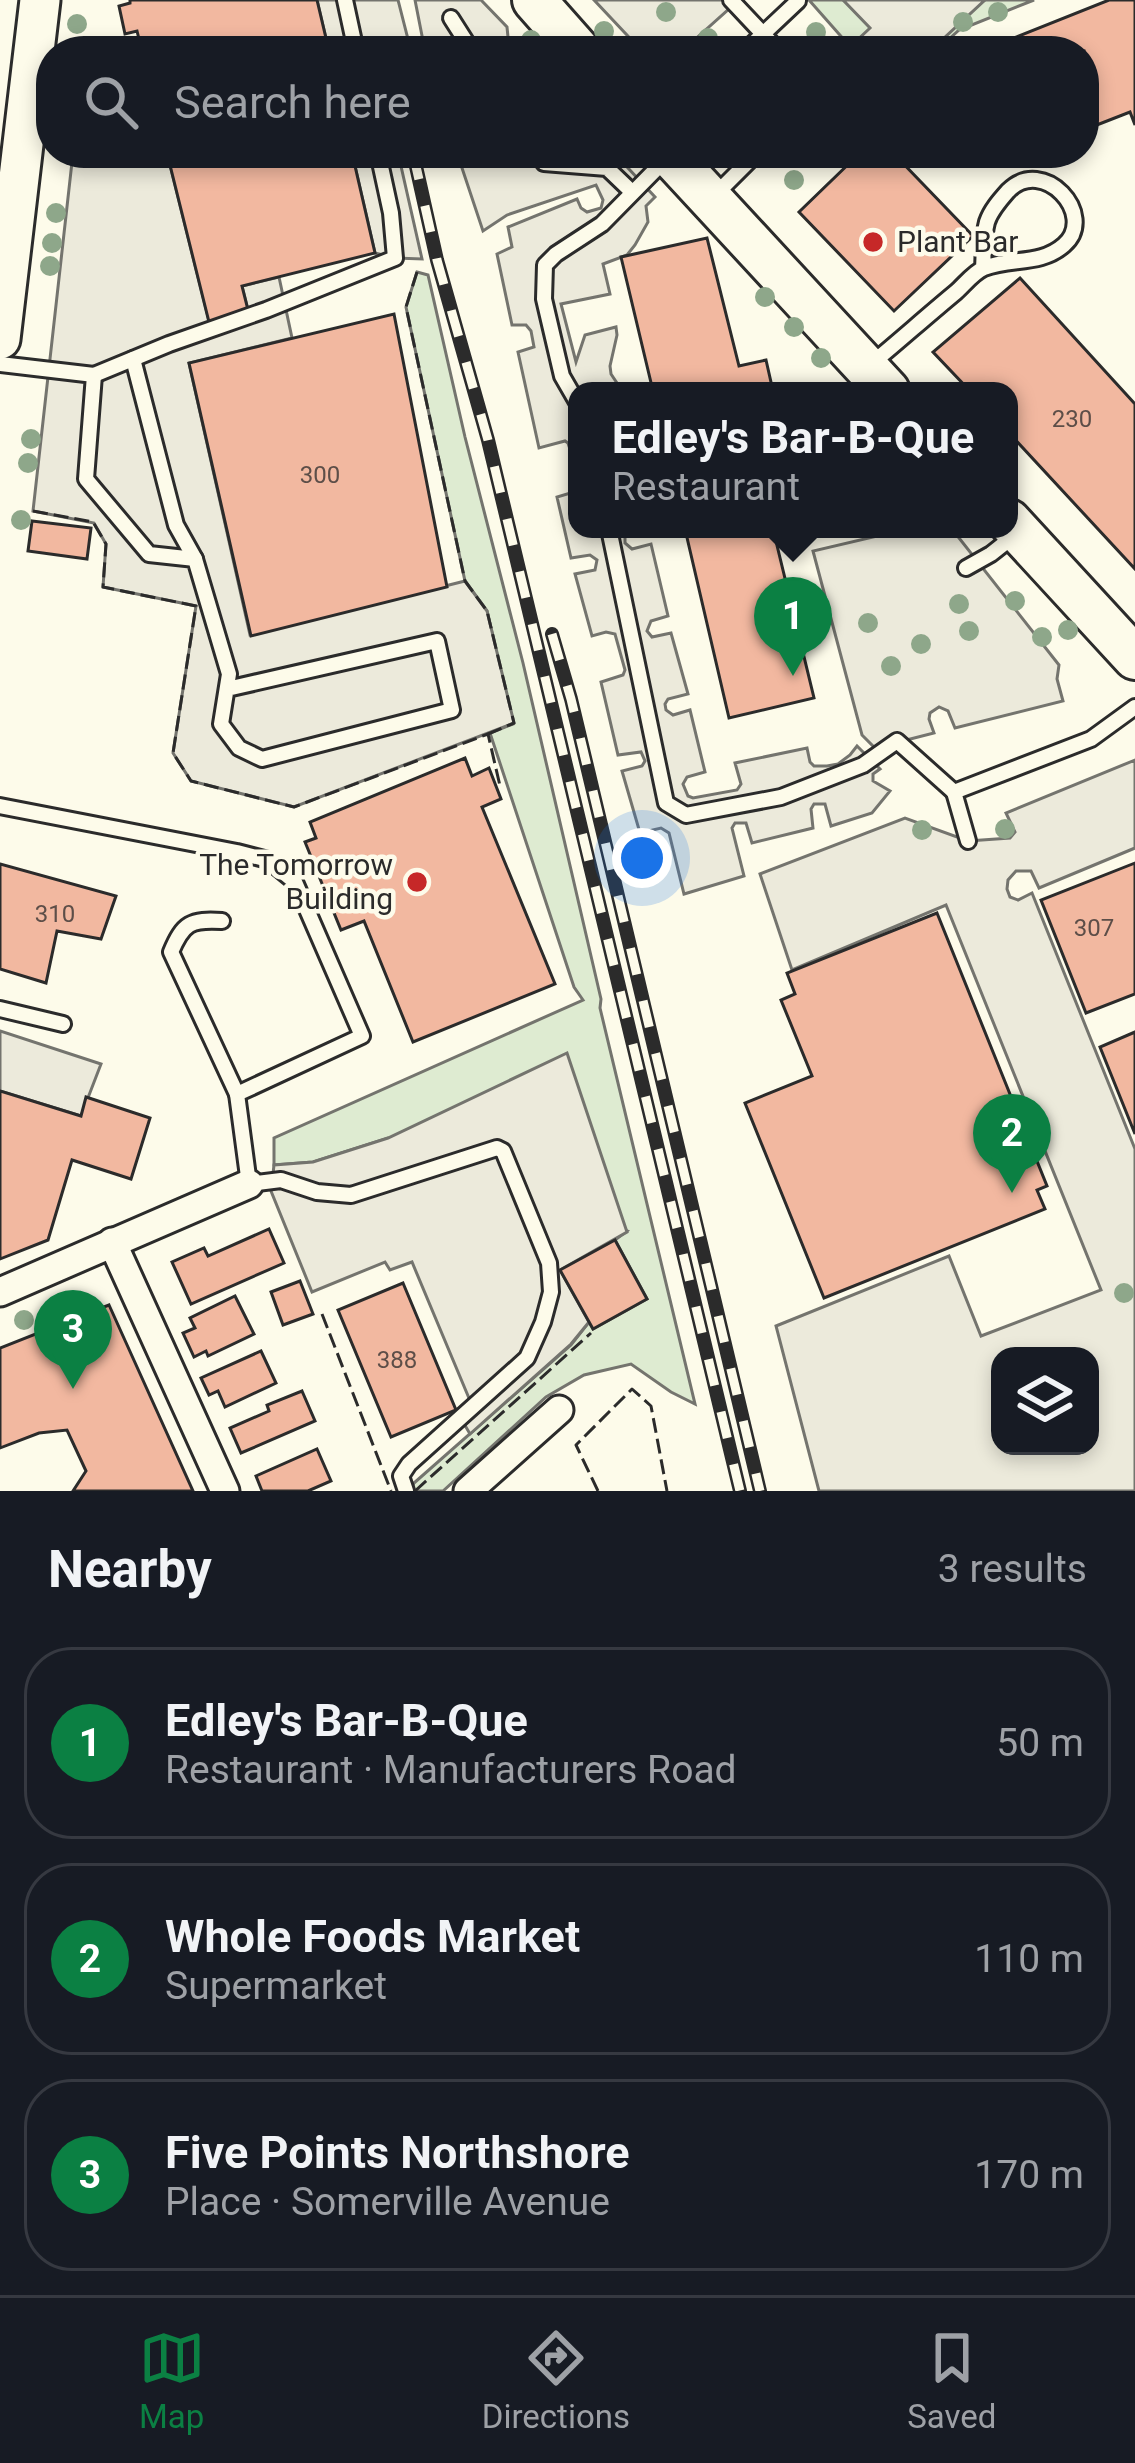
<!DOCTYPE html>
<html lang="en">
<head>
<meta charset="utf-8">
<style>
  :root { --surface:#171b24; --page:#242831; --text:#f1f3f6; --muted:#9ea1a6; --line:#363941; --accent:#0b8043 }
  body { margin:0; font-family:Roboto,sans-serif; background:var(--page); color:var(--text) }
  .controls { position:absolute; right:36px; bottom:36px; display:grid; overflow:hidden; border-radius:24px; box-shadow:0 6px 18px #0003 }
  .controls button { width:108px; height:108px; display:grid; place-items:center; padding:0; border:0; border-bottom:3px solid var(--line); background:var(--surface); color:var(--text); font:60px sans-serif }
  .you { position:absolute; left:642px; top:858px; width:42px; height:42px; margin:-30px; border:9px solid #fff; border-radius:50%; background:#1a73e8; box-shadow:0 0 0 18px #1a73e833 }
  .badge { display:grid; place-items:center; width:78px; height:78px; border-radius:50%; background:var(--accent); color:#fff; font-size:39px; font-weight:700 }
  .pin { position:absolute; translate:-50% -99px; filter:drop-shadow(0 3px 6px #0008) }
  .pin::after { content:''; position:absolute; top:63px; width:42px; height:36px; background:inherit; clip-path:polygon(0 0,100% 0,50% 100%) }
  .popup { position:absolute; left:568px; top:382px; width:450px; height:156px; box-sizing:border-box; display:grid; place-content:center; border-radius:24px; background:var(--surface); filter:drop-shadow(0 3px 9px #0005); font-size:39px; white-space:nowrap; color:var(--muted) }
  .popup b { font-size:45px; color:var(--text) }
  .popup::after { content:''; position:absolute; left:50%; top:100%; margin-left:-24px; border:24px solid transparent; border-top-color:var(--surface) }
  .list { margin:0; padding:0; list-style:none }
  h2 { display:flex; justify-content:space-between; align-items:center; height:156px; margin:0; padding:0 48px; font-size:51px }
  h2 small { font-size:39px; font-weight:400; color:var(--muted) }
  .list li { display:grid; grid-template-columns:78px 1fr auto; gap:36px; align-items:center; box-sizing:border-box; height:192px; margin:0 24px 24px; padding:0 24px; border:3px solid var(--line); border-radius:48px }
  .list b { display:block; font-size:45px; white-space:nowrap }
  .list p { margin:0; font-size:39px; white-space:nowrap; color:var(--muted) }
  .list em { font-size:39px; font-style:normal; color:var(--muted) }
  .icon { flex:none; width:66px; height:66px; fill:none; stroke:currentColor; stroke-width:2; stroke-linecap:round; stroke-linejoin:round }
  .map { position:relative; flex:none; width:1135px; height:1491px; overflow:hidden }
  .search { position:absolute; background:var(--surface); box-shadow:0 6px 18px #0003; left:36px; right:36px; top:36px; height:132px; display:flex; align-items:center; gap:30px; box-sizing:border-box; padding:0 42px; border-radius:48px; color:var(--muted); font-size:45px }
  .sheet { height:804px; background:var(--surface) }
  nav { display:flex; justify-content:space-around; align-items:center; box-sizing:border-box; height:168px; border-top:3px solid var(--line); background:var(--surface); font-size:33px; color:var(--muted) }
  nav a { display:grid; justify-items:center; gap:6px }
  nav .on { color:var(--accent) }
  .map>svg:first-child { display:block }
  .green { fill:#deebd1; stroke:#74746e; stroke-width:3 }
  .parking { fill:#eceadb; stroke:#74746e; stroke-width:3; fill-rule:evenodd }
  .building { fill:#f2b8a0; stroke:#2b2b2b; stroke-width:3 }
  .lines { fill:none; stroke-linecap:round; stroke-linejoin:round }
  .lane-casing { stroke:#2b2b2b; stroke-width:20 }
  .street-casing { stroke:#2b2b2b; stroke-width:33 }
  .secondary-casing { stroke:#2b2b2b; stroke-width:45 }
  .primary-casing { stroke:#2b2b2b; stroke-width:48 }
  .lane { stroke:#fdfbea; stroke-width:14 }
  .street { stroke:#fdfbea; stroke-width:27 }
  .secondary { stroke:#fdfbea; stroke-width:39 }
  .primary { stroke:#fdfbea; stroke-width:42 }
  .rail-casing { stroke:#2b2b2b; stroke-width:14 }
  .rail { stroke:#fdfbea; stroke-width:9; stroke-dasharray:27; stroke-linecap:butt }
  .fence { stroke:#2b2b2b; stroke-width:3; stroke-dasharray:15 6; stroke-linecap:butt }
  .tree { fill:#8ea78a }
  .poi-dot { fill:#c62828; stroke:#fdfbea; stroke-width:4.5 }
  .labels { text-anchor:middle; stroke-width:9; stroke-linejoin:round; paint-order:stroke }
  .number-label { font-size:24px; fill:#5d4e48 }
  .poi-label { font-size:30px; fill:#2b2b2b; stroke:#fdfbea; text-anchor:start }
</style>
</head>
<body>
<div class="map">
<svg width="1135" height="1491" viewBox="0 0 1135 1491">
  <rect width="100%" height="100%" fill="#fdfbea"/>
  <g class="green">
    <path d="M809 0H1034L959 30 936 51H854Z"/>
    <path d="M417 272 428 275 465 437 523 663 601 999 600 1008 695 1404 671 1392 631 1364 584 1375 546 1397 443 1491H410L414 1483 571 1345 589 1322 593 1329 647 1299 615 1240 627 1231 388 1138 313 1162 274 1165V1138L583 1000 574 987 490 733 513 724 487 611 465 581 406 307Z"/>
  </g>
  <g class="parking">
    <path d="M317 0H398L411 51H329Z"/>
    <path d="M415 0H481L507 27 508 37 488 51H425Z"/>
    <path d="M594 0H739L682 51H642Z"/>
    <path d="M843 0H985L930 51H856L851 46 870 28Z"/>
    <path d="M73 153H167L209 321 248 310 242 286 279 277 292 338 189 363 250 635 465 581 487 611 514 723 294 807 191 781 173 753 196 606 103 587 106 544 94 523 33 511Z"/>
    <path d="M352 153H398L422 259 395 258 375 253Z"/>
    <path d="M457 153H614L655 197 646 206 648 222 635 245 627 255 603 264 610 294 561 304 576 362 585 335 616 327 617 335 610 366 611 374 621 389 626 391H577V471L568 443 565 441 539 448 518 352 534 347 531 331 526 325H512L497 254 512 247 508 227 577 199 581 208 587 212 601 208 603 200 596 185 507 215 483 231Z"/>
    <path d="M577 491V529H647L629 534 625 537V543L632 549 651 544 668 616 651 621 647 631 652 637 671 633 688 694 668 699 665 704 666 710 673 715 690 710 705 772 687 777 683 784 688 796 693 798 737 790 741 784 735 763 807 748 810 762 814 766H827L838 764 850 755 857 746 880 769 873 774V781L890 791 872 813 831 826 825 804H814L811 809 813 828 752 843 746 823H735L732 828 744 876 684 894 669 833 661 828 640 833 622 771 642 766 645 761 641 752 618 755 601 682 623 675 625 670 615 634 606 632 592 636 575 574 595 570 597 560 590 555 571 558 557 497Z"/>
    <path d="M907 529H952L1059 665 1057 679 1063 701 955 728 948 711 939 707 930 713 929 719 934 733 875 748 862 735 813 551Z"/>
    <path d="M1135 760V848L1039 888 1031 871H1016L1008 880 1007 889 1010 897 1018 900 1032 893 1135 1149V1491H819L776 1326 949 1256 981 1336 1101 1290 946 905 792 970 760 874 905 818 968 841 1010 838 1015 832 1006 813ZM1000 1356H1090V1446H1000Z"/>
    <path d="M0 1031 101 1064 81 1116 0 1091Z"/>
    <path d="M567 1053 627 1232 560 1270 589 1322 571 1344 470 1434 456 1410 471 1403 412 1262 390 1270 385 1262 312 1292 271 1191 274 1165 313 1162 388 1138Z"/>
  </g>
  <g class="building">
    <path d="M130 0H317L329 51H142L137 31 125 34 119 6 130 3Z"/>
    <path d="M1109 0H1135V125L1130 112 1084 130V51H981Z"/>
    <path d="M167 153H352L375 253 242 286 248 310 209 322Z"/>
    <path d="M860 153H893L973 236 894 311 799 212Z"/>
    <path d="M707 238 739 366 766 360 773 391H653L621 257Z"/>
    <path d="M1020 278 1135 404V569L1009 433V391H970L933 352Z"/>
    <path d="M394 314 447 587 251 636 189 363Z"/>
    <path d="M32 521 91 528 87 559 28 551Z"/>
    <path d="M685 529H773L814 698 729 718Z"/>
    <path d="M465 758 472 776 489 768 501 799 482 807 555 984 413 1042 364 921 341 930 305 842 316 838 310 822Z"/>
    <path d="M1135 863V994L1086 1013 1041 900Z"/>
    <path d="M0 864 116 896 101 939 57 931 46 983 0 969Z"/>
    <path d="M937 913 1047 1186 1037 1190 1045 1209 824 1298 745 1103 812 1076 781 1000 795 994 787 973Z"/>
    <path d="M1135 1032V1134L1100 1047Z"/>
    <path d="M0 1091 81 1116 86 1097 150 1118 131 1179 72 1160 48 1240 0 1259Z"/>
    <path d="M269 1229 284 1263 191 1304 172 1262 204 1248 208 1256Z"/>
    <path d="M615 1240 647 1299 593 1329 560 1270Z"/>
    <path d="M300 1281 313 1314 283 1325 271 1292Z"/>
    <path d="M403 1283 456 1410 391 1437 338 1310Z"/>
    <path d="M235 1296 254 1334 208 1356 206 1351 194 1357 183 1333 195 1328 190 1318Z"/>
    <path d="M109 1305 193 1491H73L86 1471 67 1430 39 1433 0 1448V1348Z"/>
    <path d="M261 1351 276 1383 225 1407 218 1391 209 1395 201 1378Z"/>
    <path d="M302 1391 315 1421 241 1453 230 1428 269 1411 267 1405Z"/>
    <path d="M317 1449 331 1481 308 1491H262L256 1476Z"/>
  </g>
  <g class="lines">
    <defs>
      <g id="lane">
        <path d="M345 0 356 51"/>
        <path d="M731 0 779 51"/>
        <path d="M451 18 472 51"/>
        <path d="M745 51 798 1"/>
        <path d="M537 153 544 163 607 168 632 192"/>
        <path d="M714 196 757 153"/>
        <path d="M133 359 176 525 195 559"/>
        <path d="M0 364 94 375 86 479 149 554 195 559 229 674 221 724 239 748 262 759 452 710 437 641 227 689"/>
        <path d="M870 365C899 341 927 316 956 292 964 285 974 272 984 268 1011 257 1040 266 1064 245 1098 215 1043 155 1008 191 1000 200 991 210 987 222 983 236 984 254 983 268"/>
        <path d="M94 375 169 344 266 310 395 258 391 213 378 153"/>
        <path d="M577 402 562 376 544 299 545 265 556 254 602 224 667 158"/>
        <path d="M609 529 666 803 686 815 781 797 863 765 897 741 954 792"/>
        <path d="M966 568 991 554 1015 535"/>
        <path d="M0 806 237 852 268 860 295 882 362 1036 237 1094 249 1184 281 1180 317 1192 351 1195 497 1148 503 1151 549 1263 551 1292 543 1322 527 1358 409 1464 401 1476 406 1491"/>
        <path d="M968 841 954 792 1091 739 1135 707"/>
        <path d="M222 921C191 919 183 923 171 952L237 1094"/>
        <path d="M0 1009 63 1024"/>
      </g>
      <g id="street">
        <path d="M112 1242 225 1491"/>
        <path d="M0 1292 249 1184"/>
        <path d="M468 1491 559 1410"/>
      </g>
      <path id="secondary" d="M0 339 40 0"/>
      <g id="primary">
        <path d="M534 0 579 51"/>
        <path d="M668 153 888 391"/>
        <path d="M1009 521 1135 658"/>
      </g>
    </defs>
    <use href="#lane" class="lane-casing"/>
    <use href="#street" class="street-casing"/>
    <use href="#secondary" class="secondary-casing"/>
    <use href="#primary" class="primary-casing"/>
    <use href="#lane" class="lane"/>
    <use href="#street" class="street"/>
    <use href="#secondary" class="secondary"/>
    <use href="#primary" class="primary"/>
    <defs>
      <g id="rail">
        <path d="M413 153 437 260 488 440 740 1491"/>
        <path d="M552 634 571 699 760 1491"/>
      </g>
    </defs>
    <use href="#rail" class="rail-casing"/>
    <use href="#rail" class="rail"/>
    <g class="fence">
      <path d="M417 272 406 307 465 581 487 611 514 723 488 734"/>
      <path d="M33 511 93 522 106 544 103 587 196 606 173 753 191 781 294 807 488 734 500 786"/>
      <path d="M322 1314 391 1491"/>
      <path d="M415 1491 591 1333"/>
      <path d="M598 1491 576 1445 632 1389 651 1406 667 1491"/>
    </g>
  </g>
  <g class="tree">
    <circle cx="666" cy="12" r="10"/>
    <circle cx="998" cy="12" r="10"/>
    <circle cx="963" cy="22" r="10"/>
    <circle cx="77" cy="24" r="10"/>
    <circle cx="604" cy="31" r="10"/>
    <circle cx="816" cy="32" r="10"/>
    <circle cx="708" cy="38" r="10"/>
    <circle cx="531" cy="40" r="10"/>
    <circle cx="794" cy="180" r="10"/>
    <circle cx="56" cy="213" r="10"/>
    <circle cx="52" cy="243" r="10"/>
    <circle cx="50" cy="266" r="10"/>
    <circle cx="765" cy="297" r="10"/>
    <circle cx="794" cy="327" r="10"/>
    <circle cx="821" cy="358" r="10"/>
    <circle cx="31" cy="439" r="10"/>
    <circle cx="28" cy="463" r="10"/>
    <circle cx="21" cy="520" r="10"/>
    <circle cx="1015" cy="601" r="10"/>
    <circle cx="959" cy="604" r="10"/>
    <circle cx="868" cy="623" r="10"/>
    <circle cx="1068" cy="630" r="10"/>
    <circle cx="969" cy="631" r="10"/>
    <circle cx="1042" cy="637" r="10"/>
    <circle cx="921" cy="644" r="10"/>
    <circle cx="891" cy="666" r="10"/>
    <circle cx="1005" cy="829" r="10"/>
    <circle cx="922" cy="830" r="10"/>
    <circle cx="1124" cy="1293" r="10"/>
    <circle cx="57" cy="1306" r="10"/>
    <circle cx="24" cy="1320" r="10"/>
  </g>
  <g class="poi-dot">
    <circle cx="873" cy="242" r="12"/>
    <circle cx="417" cy="882" r="12"/>
  </g>
  <g class="labels">
    <g class="number-label">
      <text x="1072" y="427">230</text>
      <text x="320" y="483">300</text>
      <text x="55" y="922">310</text>
      <text x="1094" y="936">307</text>
      <text x="397" y="1368">388</text>
    </g>
    <g class="poi-label">
      <text x="897" y="252">Plant Bar</text>
      <text x="393" y="875" text-anchor="end">The Tomorrow<tspan x="393" dy="34">Building</tspan></text>
    </g>
  </g>
</svg>
<div class="controls">
<button><svg class="icon" aria-label="layers" viewBox="0 0 24 24"><path d="M12 4l9 5-9 5-9-5zM3 14l9 5 9-5"/></svg></button>
</div>
<div class="you"></div>
<div class="pin badge" style="left:793px;top:676px">1</div>
<div class="popup"><b>Edley's Bar-B-Que</b>Restaurant</div>
<div class="pin badge" style="left:1012px;top:1193px">2</div>
<div class="pin badge" style="left:73px;top:1389px">3</div>
<div class="search"><svg class="icon" aria-label="search" viewBox="0 0 24 24"><circle cx="10" cy="10" r="6"/><path d="M15 15l6 6"/></svg>Search here</div>
</div>
<section class="sheet">
<h2>Nearby<small>3 results</small></h2>
<ul class="list">
<li><span class="badge">1</span><div><b>Edley's Bar-B-Que</b><p>Restaurant · Manufacturers Road</p></div><em>50 m</em></li>
<li><span class="badge">2</span><div><b>Whole Foods Market</b><p>Supermarket</p></div><em>110 m</em></li>
<li><span class="badge">3</span><div><b>Five Points Northshore</b><p>Place · Somerville Avenue</p></div><em>170 m</em></li>
</ul>
</section>
<nav>
<a class="on"><svg class="icon" aria-label="map" viewBox="0 0 24 24"><path d="M3 6l6-2 6 2 6-2v14l-6 2-6-2-6 2zM9 4v14M15 6v14"/></svg>Map</a>
<a><svg class="icon" aria-label="directions" viewBox="0 0 24 24"><path d="M12 3l9 9-9 9-9-9zM9 14v-3h6M13 9l2 2-2 2"/></svg>Directions</a>
<a><svg class="icon" aria-label="saved" viewBox="0 0 24 24"><path d="M7 4h10v16l-5-4-5 4z"/></svg>Saved</a>
</nav>
</body>
</html>
